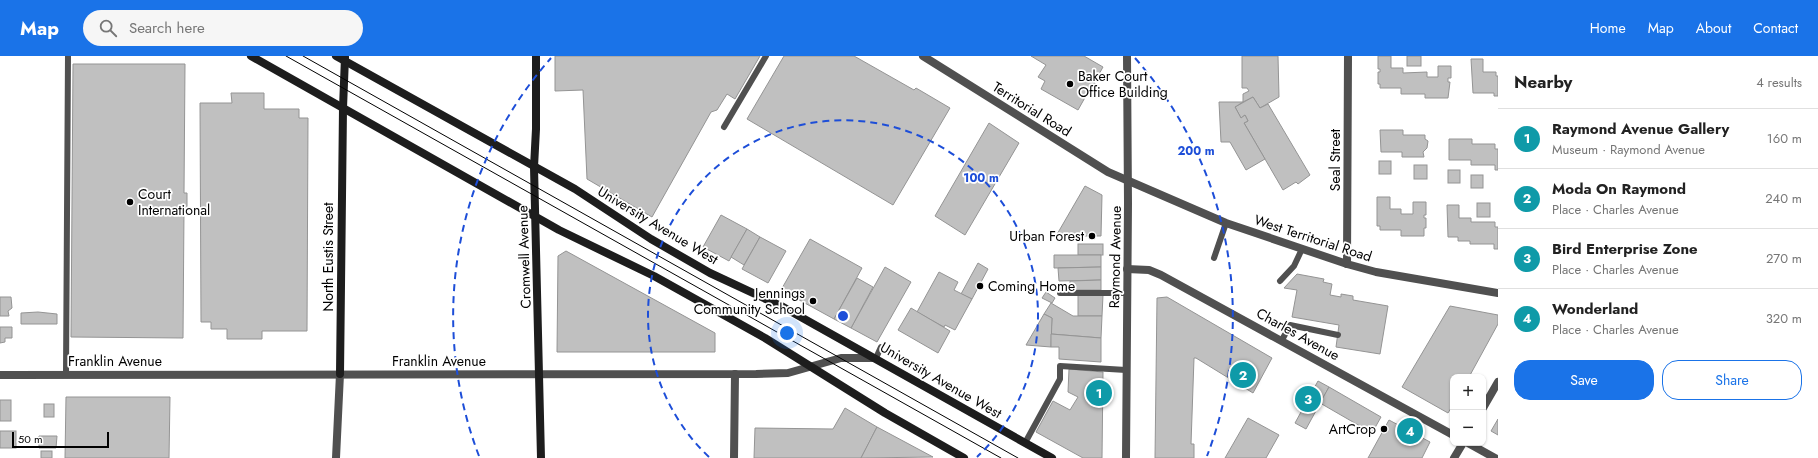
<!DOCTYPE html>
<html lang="en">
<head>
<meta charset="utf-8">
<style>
  :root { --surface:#fff; --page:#f6f6f6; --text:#222; --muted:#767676; --line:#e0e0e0; --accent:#1a73e8 }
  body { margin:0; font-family:Jost,sans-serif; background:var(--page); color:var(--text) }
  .controls { position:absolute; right:12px; bottom:12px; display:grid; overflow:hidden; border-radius:8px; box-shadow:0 1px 3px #0004 }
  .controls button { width:36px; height:36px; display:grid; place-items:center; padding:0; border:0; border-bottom:1px solid var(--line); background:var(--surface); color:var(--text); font:20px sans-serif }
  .scale { position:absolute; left:12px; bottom:10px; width:97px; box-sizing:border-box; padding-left:4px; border:2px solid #000; border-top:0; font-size:11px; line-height:14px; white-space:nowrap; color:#000; -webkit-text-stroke:3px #fff; paint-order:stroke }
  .you { position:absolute; left:787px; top:277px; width:14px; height:14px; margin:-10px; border:3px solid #fff; border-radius:50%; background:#1a73e8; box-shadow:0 0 0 6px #1a73e833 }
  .badge { display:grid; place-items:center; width:26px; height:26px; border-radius:50%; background:var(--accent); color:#fff; font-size:13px; font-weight:700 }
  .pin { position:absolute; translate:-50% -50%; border:2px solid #fff; box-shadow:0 1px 4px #0006 }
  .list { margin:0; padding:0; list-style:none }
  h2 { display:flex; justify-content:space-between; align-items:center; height:52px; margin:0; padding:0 16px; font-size:17px }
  h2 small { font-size:13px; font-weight:400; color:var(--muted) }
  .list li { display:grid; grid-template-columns:26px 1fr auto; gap:12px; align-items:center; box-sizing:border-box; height:60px; padding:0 16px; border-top:1px solid var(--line) }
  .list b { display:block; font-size:15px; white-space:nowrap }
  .list p { margin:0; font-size:13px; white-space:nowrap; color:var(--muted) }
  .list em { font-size:13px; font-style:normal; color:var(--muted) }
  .actions { display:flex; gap:8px; padding:12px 16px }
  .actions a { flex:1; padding:9px 0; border:1px solid var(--accent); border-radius:16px; text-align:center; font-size:14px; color:var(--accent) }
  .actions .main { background:var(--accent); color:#fff }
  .icon { flex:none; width:22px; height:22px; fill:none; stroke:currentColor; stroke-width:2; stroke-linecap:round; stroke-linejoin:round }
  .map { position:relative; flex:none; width:1498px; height:402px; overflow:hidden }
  header { display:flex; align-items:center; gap:24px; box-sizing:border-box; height:56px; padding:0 20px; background:var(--accent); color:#fff }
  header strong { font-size:19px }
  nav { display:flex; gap:22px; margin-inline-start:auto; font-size:14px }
  .search { width:280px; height:36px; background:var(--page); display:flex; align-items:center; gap:10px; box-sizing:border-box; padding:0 14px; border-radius:22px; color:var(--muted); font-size:15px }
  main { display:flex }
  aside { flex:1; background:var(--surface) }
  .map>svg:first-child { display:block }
  .building { fill:#c0c0c0; stroke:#949494 }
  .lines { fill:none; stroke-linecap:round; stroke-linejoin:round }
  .service { stroke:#505050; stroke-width:6 }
  .minor { stroke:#505050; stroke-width:8 }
  .tertiary { stroke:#505050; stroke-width:8 }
  .secondary { stroke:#1d1d1d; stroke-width:8 }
  .tram { stroke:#000; stroke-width:1 }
  .ring { fill:none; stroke:#1d4ed8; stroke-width:2; stroke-dasharray:7 5 }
  .poi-dot { fill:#000; stroke:#fff; stroke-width:1.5 }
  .labels { text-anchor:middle; stroke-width:3.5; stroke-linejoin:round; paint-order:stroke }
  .poi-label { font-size:14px; fill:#000; stroke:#fff; text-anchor:start }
  .street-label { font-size:14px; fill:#000; stroke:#fff }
  .centre { fill:#1d4ed8; stroke:#fff; stroke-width:2 }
  .ring-label { font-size:12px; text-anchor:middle; font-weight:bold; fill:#1d4ed8; stroke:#fff; stroke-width:3.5; stroke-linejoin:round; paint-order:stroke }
</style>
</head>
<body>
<header>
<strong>Map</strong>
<div class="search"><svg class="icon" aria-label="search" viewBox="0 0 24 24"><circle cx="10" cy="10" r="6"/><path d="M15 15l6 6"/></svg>Search here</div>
<nav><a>Home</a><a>Map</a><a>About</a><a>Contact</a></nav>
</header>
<main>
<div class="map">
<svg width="1498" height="402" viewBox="0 0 1498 402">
  <rect width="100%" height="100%" fill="#fff"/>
  <g class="building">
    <path d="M555 0H760L735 43 727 38 717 54 711 56 652 161 587 123 583 34 555 35Z"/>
    <path d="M784 0H854L914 34 916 32 950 52 893 149 747 63Z"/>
    <path d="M1031 0H1084L1103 11 1094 27 1097 29 1091 40 1087 38 1078 54 1041 33 1045 25 1038 21 1046 9Z"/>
    <path d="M1242 0H1278L1279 41 1260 52 1253 41 1243 46V38L1249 35 1247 32H1242Z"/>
    <path d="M1378 0H1391V12H1403V17L1427 16V21H1438V10H1451V22H1448V26H1450L1448 42H1425V38H1401V32H1380V28H1378V16H1380V13H1378Z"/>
    <rect x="1407" y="0" width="14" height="10"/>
    <path d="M1471 3H1483V16H1496V20H1498V40H1494V37H1473Z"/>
    <path d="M73 8H185L184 137H187V154H184L183 282 71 281Z"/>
    <path d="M231 37H264V53H299V62H308L307 275H262V283H227V273H211V266H201L200 47H232Z"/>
    <path d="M1253 41 1260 52 1268 48 1310 119 1298 128 1296 126 1283 134 1244 67 1248 65 1245 59 1241 62 1235 51Z"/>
    <path d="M1219 46H1243L1235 51 1241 62 1245 59 1248 65 1244 67 1265 103 1246 114 1230 86H1221Z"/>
    <path d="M989 67 1019 87 965 179 935 160Z"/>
    <path d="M1380 74H1403V79H1425V83L1428 85 1427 92 1423 96 1424 101H1402V96H1381Z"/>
    <path d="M1449 83H1472V88H1495V93H1498V114H1495V109H1471V104H1449Z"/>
    <rect x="1379" y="105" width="12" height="13"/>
    <rect x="1414" y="109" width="13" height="14"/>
    <rect x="1448" y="114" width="12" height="13"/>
    <rect x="1471" y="119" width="12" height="13"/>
    <path d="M1085 130 1102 139 1101 180H1056Z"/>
    <path d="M1377 141H1390V153H1401V158H1413V146H1426V159H1424V162H1426V172H1424V180H1401V174H1380V170H1377Z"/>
    <rect x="1477" y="147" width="13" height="14"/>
    <path d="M1447 149H1459V162H1471V166H1495V171H1498V193H1494V188H1470V185H1458V181H1448Z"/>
    <path d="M721 159 747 173 729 205 703 191Z"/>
    <path d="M747 173 760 181 744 209 731 201Z"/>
    <path d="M760 181 786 195 768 227 742 213Z"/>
    <path d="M810 183 862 212 834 263 781 234Z"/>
    <rect x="1078" y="188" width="25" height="11"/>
    <path d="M566 195 715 277V296H557L558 200Z"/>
    <path d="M1054 199H1101V211L1054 212Z"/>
    <path d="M978 207 988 213 972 243 961 238Z"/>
    <path d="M885 211 911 226 877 286 851 272Z"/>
    <path d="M1101 211V224L1059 225 1058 212Z"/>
    <path d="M939 216 958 226 954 234 972 243 955 274 945 269 944 271 917 256Z"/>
    <path d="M1297 218 1324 223 1323 226 1332 228 1330 239 1341 241V238L1353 240V244L1388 250 1380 298 1336 291 1339 269 1292 261 1297 234 1284 232Z"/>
    <path d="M857 222 873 231 851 272 834 263Z"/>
    <path d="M1101 224V234H1070V225Z"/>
    <path d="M1046 236 1055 242 1052 247 1042 242Z"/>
    <path d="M1078 238 1103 239 1102 260H1078Z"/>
    <path d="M0 241H11L12 252 8 255 9 260H0Z"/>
    <path d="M1167 241 1272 302 1253 337 1196 302H1194L1191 388H1194V402H1155L1157 242Z"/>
    <path d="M1051 247 1073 260H1102L1101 282 1051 278 1052 262 1044 258Z"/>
    <path d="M1450 250 1498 259V268L1469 321H1453V349L1448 357 1402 331Z"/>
    <path d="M911 252 950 275 938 297 898 274Z"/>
    <path d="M38 256 57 258V268H21V257Z"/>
    <path d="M1044 258 1052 262 1051 291 1026 289Z"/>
    <path d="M0 271H12V282H5V286L0 287Z"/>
    <path d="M1051 278 1101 282V306L1059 303V291H1051Z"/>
    <path d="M1069 313 1103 316 1102 402H1083L1036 376 1053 345 1070 354 1078 341 1068 336Z"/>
    <path d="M1318 325 1329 331 1306 373 1295 367Z"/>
    <path d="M1329 331 1381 361 1372 377 1320 347Z"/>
    <path d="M66 341H170L169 402H65Z"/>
    <rect x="0" y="344" width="11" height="21"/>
    <rect x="44" y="348" width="10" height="13"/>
    <path d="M845 352 877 371 861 402H754L755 372 833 373Z"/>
    <path d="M1248 362 1279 379 1266 402H1225Z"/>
    <path d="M1498 363V379L1491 375Z"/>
    <path d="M1389 364 1430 386 1422 402H1368Z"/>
    <path d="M877 371 933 401 861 402Z"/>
    <rect x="0" y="375" width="16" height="17"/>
    <path d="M39 380H57L56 392H39Z"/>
    <rect x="41" y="395" width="11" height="7"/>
  </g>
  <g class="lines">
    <g class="service">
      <path d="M724 71 766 0"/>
      <path d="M1214 202 1226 167"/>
      <path d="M1280 225 1294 210 1302 193"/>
      <path d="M1060 237H1127"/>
      <path d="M1282 284 1290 269 1338 279"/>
      <path d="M876 302 881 291"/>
      <path d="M66 318 68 0"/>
      <path d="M1025 387 1060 323V310L1126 314"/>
    </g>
    <g class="minor">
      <path d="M1347 208 1348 0"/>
      <path d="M1127 213 1149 214 1161 219 1453 379"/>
      <path d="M1483 352 1498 326"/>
      <path d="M1468 387 1495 402"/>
      <path d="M336 402 340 318"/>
      <path d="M734 402 735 318"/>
      <path d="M1454 402 1463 387"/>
    </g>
    <g class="tertiary">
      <path d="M923 0 1108 116 1226 167 1347 208 1376 216 1498 237"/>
      <path d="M0 319 756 318 788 317 841 302H876"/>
      <path d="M1126 402 1128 147 1127 0"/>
    </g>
    <g class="secondary">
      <path d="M251 0 559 174 654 220 765 282 885 357 964 402"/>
      <path d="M336 0 575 133 651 183 710 217 783 251 1052 402"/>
      <path d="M536 0V73L534 111 541 402"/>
      <path d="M340 318 343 52 345 1"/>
    </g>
    <g class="tram">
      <path d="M286 0 1001 402"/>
      <path d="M303 0 1018 402"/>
    </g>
  </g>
  <g class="ring">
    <path d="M709 401A195 195 0 1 1 977 401"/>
    <path d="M479 400A390 390 0 0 1 551 2M1135 2A390 390 0 0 1 1207 400"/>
  </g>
  <g class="poi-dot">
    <circle cx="1070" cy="28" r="4"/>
    <circle cx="130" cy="146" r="4"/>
    <circle cx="1092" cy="180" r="4"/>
    <circle cx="980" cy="230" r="4"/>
    <circle cx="813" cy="245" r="4"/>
    <circle cx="1384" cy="373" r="4"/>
  </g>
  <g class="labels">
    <g class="poi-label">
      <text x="1078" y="25">Baker Court<tspan x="1078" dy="16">Office Building</tspan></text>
      <text x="138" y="143">Court<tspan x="138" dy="16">International</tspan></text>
      <text x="1084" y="185" text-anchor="end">Urban Forest</text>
      <text x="988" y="235">Coming Home</text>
      <text x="805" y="242" text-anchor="end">Jennings<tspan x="805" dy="16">Community School</tspan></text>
      <text x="1376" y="378" text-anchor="end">ArtCrop</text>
    </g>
    <g class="street-label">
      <text transform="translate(1032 53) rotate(32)" y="5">Territorial Road</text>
      <text transform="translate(1335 104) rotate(-90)" y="5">Seal Street</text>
      <text transform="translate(658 169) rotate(31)" y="5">University Avenue West</text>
      <text transform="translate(1313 182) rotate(18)" y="5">West Territorial Road</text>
      <text transform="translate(328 201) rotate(-90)" y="5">North Eustis Street</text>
      <text transform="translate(524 201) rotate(-92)" y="5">Cromwell Avenue</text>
      <text transform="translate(1115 201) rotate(-89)" y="5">Raymond Avenue</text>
      <text transform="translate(1298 278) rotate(29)" y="5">Charles Avenue</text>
      <text x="115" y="310">Franklin Avenue</text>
      <text x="439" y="310">Franklin Avenue</text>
      <text transform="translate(941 324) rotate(30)" y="5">University Avenue West</text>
    </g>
  </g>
  <circle cx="843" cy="260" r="6" class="centre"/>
  <g class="ring-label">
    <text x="1196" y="99">200 m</text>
    <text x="981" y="126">100 m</text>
  </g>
</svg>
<div class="controls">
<button>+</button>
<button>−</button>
</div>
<div class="scale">50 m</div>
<div class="you"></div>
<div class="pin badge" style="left:1099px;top:337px;background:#0f9aa8">1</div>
<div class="pin badge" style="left:1243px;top:319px;background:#0f9aa8">2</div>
<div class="pin badge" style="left:1308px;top:343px;background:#0f9aa8">3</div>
<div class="pin badge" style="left:1410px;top:375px;background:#0f9aa8">4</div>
</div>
<aside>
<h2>Nearby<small>4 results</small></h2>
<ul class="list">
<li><span class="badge" style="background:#0f9aa8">1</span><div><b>Raymond Avenue Gallery</b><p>Museum · Raymond Avenue</p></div><em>160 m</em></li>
<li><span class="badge" style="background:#0f9aa8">2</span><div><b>Moda On Raymond</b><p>Place · Charles Avenue</p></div><em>240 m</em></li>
<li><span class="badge" style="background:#0f9aa8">3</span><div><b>Bird Enterprise Zone</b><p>Place · Charles Avenue</p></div><em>270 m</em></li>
<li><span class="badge" style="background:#0f9aa8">4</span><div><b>Wonderland</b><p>Place · Charles Avenue</p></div><em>320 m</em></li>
</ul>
<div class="actions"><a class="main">Save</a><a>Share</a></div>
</aside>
</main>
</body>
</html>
